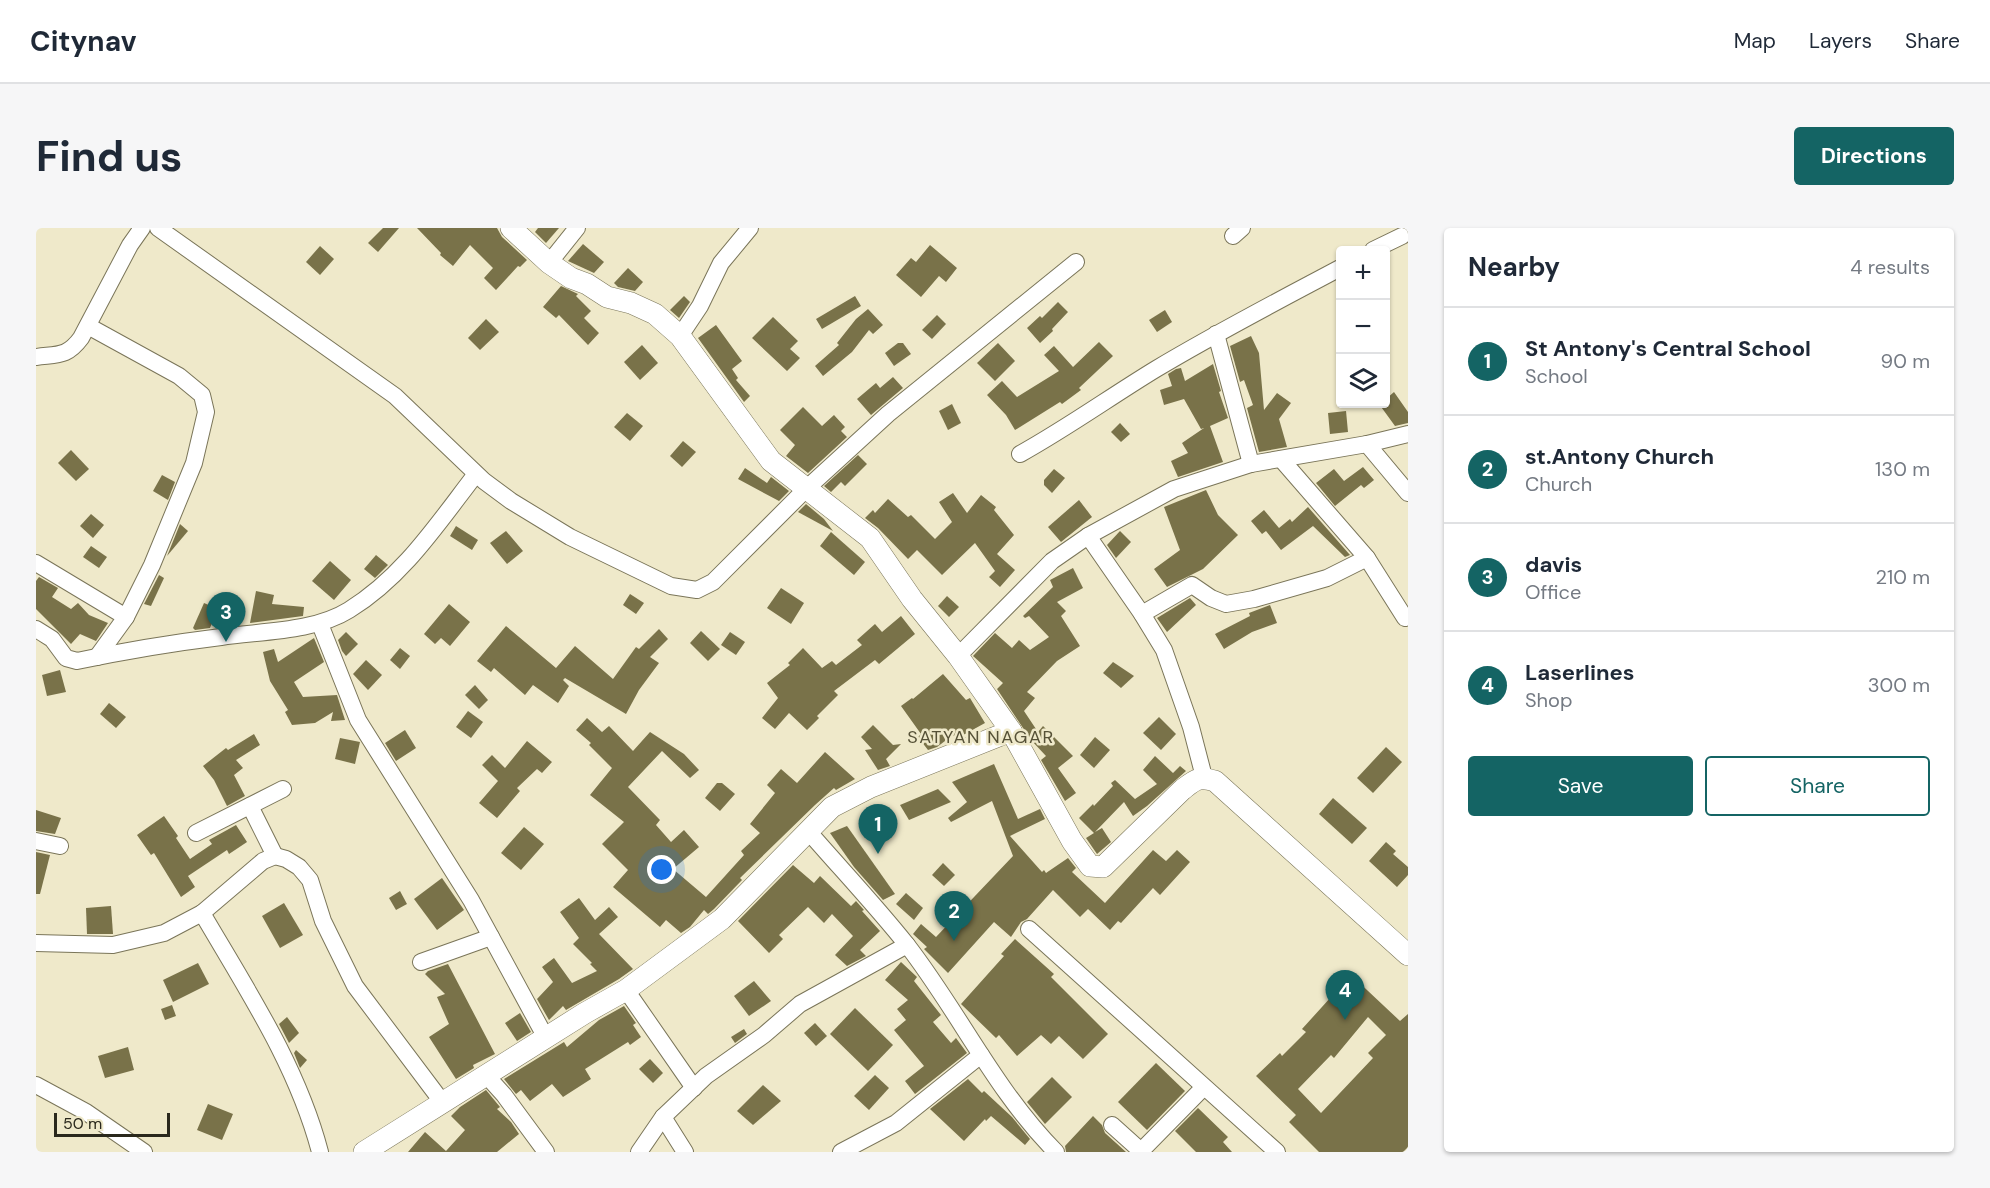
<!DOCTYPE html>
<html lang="en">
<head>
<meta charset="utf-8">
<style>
  :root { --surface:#fff; --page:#f6f6f7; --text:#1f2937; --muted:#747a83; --line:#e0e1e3; --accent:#146464 }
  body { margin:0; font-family:"DM Sans",sans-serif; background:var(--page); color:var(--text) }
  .controls { position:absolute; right:18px; top:18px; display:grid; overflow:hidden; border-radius:6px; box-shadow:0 2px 4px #0004 }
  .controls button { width:54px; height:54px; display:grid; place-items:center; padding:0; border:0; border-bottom:2px solid var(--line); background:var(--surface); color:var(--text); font:30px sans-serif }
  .scale { position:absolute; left:18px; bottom:15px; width:116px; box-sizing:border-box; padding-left:6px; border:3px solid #2a281c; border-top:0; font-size:16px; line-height:21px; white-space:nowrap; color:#2a281c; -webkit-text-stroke:4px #efe9ca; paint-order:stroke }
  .you { position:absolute; left:626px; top:642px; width:21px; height:21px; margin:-15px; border:4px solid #fff; border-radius:50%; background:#1a73e8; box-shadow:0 0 0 9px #1a73e833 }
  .badge { display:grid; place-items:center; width:39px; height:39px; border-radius:50%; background:var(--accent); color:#fff; font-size:20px; font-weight:700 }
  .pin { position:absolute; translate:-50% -50px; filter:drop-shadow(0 2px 3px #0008) }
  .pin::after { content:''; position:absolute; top:32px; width:21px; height:18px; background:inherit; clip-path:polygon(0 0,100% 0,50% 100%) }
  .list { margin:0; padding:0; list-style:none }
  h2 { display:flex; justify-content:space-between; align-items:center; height:78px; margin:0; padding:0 24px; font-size:26px }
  h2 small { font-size:20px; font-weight:400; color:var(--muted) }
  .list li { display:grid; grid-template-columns:39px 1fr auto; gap:18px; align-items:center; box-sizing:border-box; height:108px; padding:0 24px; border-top:2px solid var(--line) }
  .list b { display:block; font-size:22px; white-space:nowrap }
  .list p { margin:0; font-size:20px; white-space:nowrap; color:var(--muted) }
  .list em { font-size:20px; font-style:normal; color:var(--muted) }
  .actions { display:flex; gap:12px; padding:18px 24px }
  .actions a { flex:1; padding:14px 0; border:2px solid var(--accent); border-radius:6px; text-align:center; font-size:21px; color:var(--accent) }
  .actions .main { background:var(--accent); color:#fff }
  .icon { flex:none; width:33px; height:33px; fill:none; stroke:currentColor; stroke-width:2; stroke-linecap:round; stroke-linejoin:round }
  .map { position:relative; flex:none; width:1372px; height:924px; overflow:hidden; border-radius:6px }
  header { display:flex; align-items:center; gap:36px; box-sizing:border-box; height:84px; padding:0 30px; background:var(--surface); border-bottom:2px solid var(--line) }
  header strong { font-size:28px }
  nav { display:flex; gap:33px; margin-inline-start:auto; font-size:21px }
  .intro { display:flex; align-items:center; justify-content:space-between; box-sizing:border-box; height:144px; padding:0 36px }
  h1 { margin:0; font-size:42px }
  .button { padding:15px 27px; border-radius:6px; background:var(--accent); color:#fff; font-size:21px; font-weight:700 }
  main { display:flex; gap:36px; padding:0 36px }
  aside { flex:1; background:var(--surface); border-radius:6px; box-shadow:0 2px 4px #0004 }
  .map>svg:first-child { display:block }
  .building { fill:#797249; fill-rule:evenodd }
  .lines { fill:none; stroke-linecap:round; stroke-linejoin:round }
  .minor-casing { stroke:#7a7559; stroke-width:18 }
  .tertiary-casing { stroke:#7a7559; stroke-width:22 }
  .minor { stroke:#fff; stroke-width:16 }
  .tertiary { stroke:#fff; stroke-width:21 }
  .labels { text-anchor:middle; stroke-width:5; stroke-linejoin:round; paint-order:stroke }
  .neighbourhood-label { font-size:18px; letter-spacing:1.5px; fill:#565137; stroke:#efe9ca }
</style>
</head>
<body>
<header>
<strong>Citynav</strong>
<nav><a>Map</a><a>Layers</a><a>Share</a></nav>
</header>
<div class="intro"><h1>Find us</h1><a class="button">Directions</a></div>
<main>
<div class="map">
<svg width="1372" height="924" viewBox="0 0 1372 924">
  <rect width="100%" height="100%" fill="#efe9ca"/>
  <g class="building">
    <path d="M347 0H363L342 24 332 15Z"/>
    <path d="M381 0H461L466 9 491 32 484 39 482 38 460 62 448 50 457 40 434 17 417 38 404 27 405 25Z"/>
    <path d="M502 0H523L510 15 499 4Z"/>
    <path d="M547 16 568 34 558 45 532 33Z"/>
    <path d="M894 17 921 40 910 54 903 48 885 69 860 47 875 30 880 34Z"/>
    <path d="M284 18 298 31 284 47 270 34Z"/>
    <path d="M592 40 607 54 599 63 582 59 578 55Z"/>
    <path d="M525 58 542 66 540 68 555 83 548 90 563 105 552 117 523 87 520 90 507 79Z"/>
    <path d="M648 68 654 74 643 90 634 82Z"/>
    <path d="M819 68 825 78 786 101 780 91Z"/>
    <path d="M1022 74 1032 84 1016 101 1017 103 1004 115 991 100 1004 88 1006 90Z"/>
    <path d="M832 81 847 97 837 106 833 102 816 124 787 148 779 138 803 117 801 115 820 91Z"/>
    <path d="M1129 82 1136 94 1121 104 1113 92Z"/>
    <path d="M901 87 910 96 896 111 886 102Z"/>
    <path d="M737 89 762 113 754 121 764 130 751 143 716 110Z"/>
    <path d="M450 91 463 104 444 122 432 110Z"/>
    <path d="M680 97 706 133 696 141 702 150 700 152 714 168 708 174 662 110Z"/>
    <path d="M1215 108 1223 125 1228 182 1241 165 1255 175 1243 191 1251 219 1223 224 1211 180 1217 177 1208 152 1204 154 1194 118Z"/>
    <path d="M1063 114 1077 128 1043 160 1045 162 1026 176 1024 174 979 202 970 187 951 167 966 153 981 169 1023 143 1008 127 1018 118 1037 139Z"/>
    <path d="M862 115H867L875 126 858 138 849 125Z"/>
    <path d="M962 115 979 133 959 153 941 135Z"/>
    <path d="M606 117 622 135 604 152 588 134Z"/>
    <path d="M1177 136 1185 163 1183 164 1192 190 1174 198 1187 234 1142 249 1135 233 1152 225 1146 215 1168 200 1165 201 1148 171 1128 177 1124 162 1136 158 1132 146 1140 141 1145 140 1149 153Z"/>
    <path d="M857 149 867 160 835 187 821 171 840 155 844 160Z"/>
    <path d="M1358 164 1372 184V195L1359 198 1343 176H1350V171Z"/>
    <path d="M916 176 925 195 912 202 903 183Z"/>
    <path d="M767 179 786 198 798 187 809 199 805 203 811 209 772 245 750 228 759 217 744 202Z"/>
    <path d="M1310 183 1312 204 1294 206 1292 185Z"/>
    <path d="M591 185 607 198 594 213 578 199Z"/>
    <path d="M1084 195 1094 206 1085 214 1075 204Z"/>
    <path d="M647 213 660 224 646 239 634 228Z"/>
    <path d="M35 222 53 241 40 253 22 235Z"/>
    <path d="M822 227 831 236 809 258 805 254 795 264 788 258Z"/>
    <path d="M1327 239 1338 252 1328 260 1325 257 1299 278 1280 255 1298 241 1308 253Z"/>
    <path d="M709 240 731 255 735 249 753 263 743 273 702 251Z"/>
    <path d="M1018 241 1029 250 1016 265 1008 257V252Z"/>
    <path d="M126 247 139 254 132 272 117 263Z"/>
    <path d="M1170 262 1182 287 1202 307 1167 341 1131 359 1118 341 1144 322 1128 279Z"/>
    <path d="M917 265 931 285 945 267 960 279 958 282 978 307 961 326 979 342 964 359 953 349 959 343 939 315 906 347 881 322 872 331 842 300 829 290 837 282 839 285 852 271 872 289 875 287 899 311 916 294 903 274Z"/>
    <path d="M1043 272 1056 289 1025 314 1012 299Z"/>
    <path d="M770 276 788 291 797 303 762 284Z"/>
    <path d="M1272 279 1314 327 1309 329 1277 298 1245 322 1230 303 1226 306 1215 293 1228 282 1243 300 1254 291 1256 294Z"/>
    <path d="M55 286 68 297 57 310 44 298Z"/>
    <path d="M144 296 152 303 131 328Z"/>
    <path d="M420 298 442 312 436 322 414 308Z"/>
    <path d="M470 303 487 323 471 336 454 315Z"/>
    <path d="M1084 303 1095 314 1080 330 1071 317Z"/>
    <path d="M795 304 829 334 818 347 784 318Z"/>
    <path d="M55 318 71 329 63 340 47 329Z"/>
    <path d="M340 327 352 337 339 350 328 341Z"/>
    <path d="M294 333 315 352 298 372 276 353Z"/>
    <path d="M1037 340 1047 360 1021 374 1030 383 1025 388 1044 418 1021 433 991 464 999 470 988 483 1002 504 1007 498 1037 528 1022 540 1040 565 1029 573 1005 532 1010 528 995 512 961 461 967 455 937 428 959 405 976 420 983 412 994 422 1013 409 993 388 989 390 987 388 1017 359 1014 352Z"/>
    <path d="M123 347 128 350 115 378 108 376Z"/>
    <path d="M3 349 22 360 16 369 35 381 42 375 53 387 72 395 60 413 44 406 35 416 0 381V353Z"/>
    <path d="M745 360 768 375 755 396 731 380Z"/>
    <path d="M220 363 238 367 236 376 268 379 267 388 214 395Z"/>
    <path d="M594 366 608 375 600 386 587 377Z"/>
    <path d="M911 368 923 379 913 389 902 378Z"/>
    <path d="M1154 370 1160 377 1131 404 1121 390Z"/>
    <path d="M168 375 182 381 174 400 159 402 157 400Z"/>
    <path d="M413 376 434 394 414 418 405 410 399 416 388 406Z"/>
    <path d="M1234 377 1241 395 1216 404 1188 421 1179 406 1214 388 1213 385Z"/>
    <path d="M865 388 879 406 843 436 839 432 798 463 802 467 781 488 783 490 771 502 753 485 739 501 726 490 742 470 731 455 754 437 752 435 767 420 786 440 796 433 800 437 826 417 821 412 839 396 846 404Z"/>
    <path d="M470 398 520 440 539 418 577 451 600 419 603 421 623 401 632 411 614 429 623 435 603 462 590 486 529 450 527 452 533 458 522 475 497 457 489 467 458 440 455 444 441 433Z"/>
    <path d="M665 403 684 421 672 433 654 415Z"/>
    <path d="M310 404 322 416 310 428 306 423 302 412Z"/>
    <path d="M694 404 709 414 700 427 685 417Z"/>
    <path d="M278 410 288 434 258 454 267 469 301 467 309 492 295 493 297 484 279 495 256 497 249 484 252 482 234 453 227 424 238 421 242 434Z"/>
    <path d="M364 420 374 428 364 441 354 432Z"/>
    <path d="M330 432 346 447 332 462 317 446Z"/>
    <path d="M1077 434 1098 448 1085 460 1067 445Z"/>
    <path d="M24 442 30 464 11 468 6 447Z"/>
    <path d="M907 446 930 472 934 470 949 495 920 511 917 507 901 519 892 522 882 509 885 506 865 478 876 470 877 471Z"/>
    <path d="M439 457 452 472 443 481 429 467Z"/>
    <path d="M73 475 90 489 80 500 64 486Z"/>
    <path d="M432 483 447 494 435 510 420 499Z"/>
    <path d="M1123 489 1140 506 1125 522 1107 505Z"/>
    <path d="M551 490 566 504 573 498 597 523 614 504 648 526 663 542 654 550 626 523 592 559 624 592 620 597 635 614 648 602 663 619 637 641 670 669 708 627 705 623 724 605 714 596 739 565 731 557 745 541 761 555 789 524 819 551 800 562 798 560 779 577 704 650 706 652 678 681 672 686 668 682 654 699 645 705 630 692 624 699 577 659 592 642 566 616 588 594 554 567 576 540 553 517 555 515 540 502Z"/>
    <path d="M837 497 857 517 865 516 850 531 854 538 842 542 829 522 836 521 825 509Z"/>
    <path d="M369 502 380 520 360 533 349 515Z"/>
    <path d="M218 506 224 517 200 532 207 540 198 547 209 568 191 578 178 552 167 538 190 520 192 522Z"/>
    <path d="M1059 509 1074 522 1058 540 1044 527Z"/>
    <path d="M304 510 324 514 319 536 299 531Z"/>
    <path d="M491 513 516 534 506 545 501 541 481 560 484 563 461 590 443 575 462 553 446 537 456 527 469 540Z"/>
    <path d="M1350 519 1366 534 1337 565 1321 550Z"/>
    <path d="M1119 528 1137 545 1144 538 1150 543 1111 578 1097 588 1088 574 1059 604 1066 600 1075 614 1061 626 1050 610 1058 605 1043 590 1057 576 1058 578 1077 558 1075 555 1079 552 1099 571 1121 556 1107 542Z"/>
    <path d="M958 536 982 591 1004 581 1009 591 974 608 1006 644 1008 642 1010 645 1032 630 1040 640 1036 644 1069 675 1117 622 1130 633 1141 622 1154 634 1124 667 1117 660 1085 695 1082 693 1074 702 1052 681 1044 689 1017 662 991 691 985 694 975 709 958 694 912 745 888 721 891 719 877 706 885 696 900 709 977 628 956 573 915 594 912 590 931 574 916 554Z"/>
    <path d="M681 555H686L699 566 684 583 669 570Z"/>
    <path d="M902 561 915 574 873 592 864 577Z"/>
    <path d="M1297 570 1331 600 1316 616 1283 586Z"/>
    <path d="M0 582 25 590 19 606 0 603Z"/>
    <path d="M128 588 142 608 140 610 154 631 176 616 173 612 200 597 211 614 193 626 191 622 152 648 159 659 145 669 118 625 115 627 101 607Z"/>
    <path d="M811 598 859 666 847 672 818 639 794 605Z"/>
    <path d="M488 599 508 616 485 642 465 625Z"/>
    <path d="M1350 614 1360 623 1357 626 1372 639V647L1361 659 1333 633Z"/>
    <path d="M0 624 14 627 4 666H0Z"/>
    <path d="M907 635 919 647 908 658 896 647Z"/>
    <path d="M757 637 778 655 784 648 815 678 820 673 828 682 826 683 844 703 824 722 830 728 811 738 799 727 817 708 796 686 788 695 772 679 743 707 747 711 733 725 702 693Z"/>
    <path d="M406 650 428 682 401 702 378 671Z"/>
    <path d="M364 663 371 676 360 682 353 670Z"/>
    <path d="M870 665 887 680 878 692 860 676Z"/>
    <path d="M543 670 559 692 573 679 582 689 563 706 597 741 583 751 530 782 527 778 513 792 501 771 517 754 506 739 518 730 536 755 561 743 554 736 556 735 537 716 543 710 524 684Z"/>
    <path d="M248 675 267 707 244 720 226 688Z"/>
    <path d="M75 678 77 706H51L50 680Z"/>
    <path d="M979 711 1018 746 1015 749 1072 806 1047 831 1023 808 1015 816 1005 807 981 828 963 807 960 810 925 776 968 728 965 726Z"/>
    <path d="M865 734 881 749 878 753 905 787 897 794 915 815 920 810 931 825 879 866 869 853 888 838 858 802 870 792 861 781 872 772 849 752Z"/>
    <path d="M162 735 173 756 137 774 127 752Z"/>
    <path d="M412 736 459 826 437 837 438 840 420 851 393 809 413 796 401 769 409 766 389 746 392 743Z"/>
    <path d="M1315 747 1364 793 1372 786V919L1367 924H1283L1253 894 1260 887 1220 848 1244 825 1246 828 1270 804 1266 801ZM1332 789 1350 807 1332 825 1337 830 1285 885 1262 861 1295 827 1298 830Z"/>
    <path d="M718 753 735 773 713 788 698 768Z"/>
    <path d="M136 777 140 788 129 792 125 781Z"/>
    <path d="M588 778 600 795 597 797 605 809 594 817 592 814 549 841 555 851 527 869 516 856 494 873 485 862 480 866 468 851 528 814 531 819 563 792Z"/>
    <path d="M819 780 857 817 832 843 794 806Z"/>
    <path d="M484 785 495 804 481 813 469 795Z"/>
    <path d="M251 789 263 805 253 815 243 796Z"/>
    <path d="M779 795 791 808 780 818 768 805Z"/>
    <path d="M708 801 711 806 699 815 695 809Z"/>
    <path d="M92 819 98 842 69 850 62 828Z"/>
    <path d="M260 822 271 832 264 840 258 825Z"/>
    <path d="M614 831 627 845 617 855 603 841Z"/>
    <path d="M1120 835 1149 863 1111 902 1082 874Z"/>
    <path d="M839 847 853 860 833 882 818 868Z"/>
    <path d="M1016 849 1036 869 1009 896 991 874Z"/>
    <path d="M932 851 946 865 948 863 976 889 994 911 989 917 955 888 950 893 949 891 928 913 894 881Z"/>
    <path d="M727 857 745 873 717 897 701 883Z"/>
    <path d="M450 862 464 879 461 881 475 894 483 906 461 924H372L389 904 410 923 429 902 415 888 424 879Z"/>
    <path d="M172 876 197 886 186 912 161 902Z"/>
    <path d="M1162 880 1192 909 1187 914 1196 924H1160L1139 903Z"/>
    <path d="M1057 888 1066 897 1069 905 1090 924H1030L1029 918Z"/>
  </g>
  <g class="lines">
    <defs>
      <g id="minor">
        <path d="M122 0 359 168 448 253 475 273 534 309 635 358 661 362 677 354 770 261 852 186 1040 34"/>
        <path d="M1197 8 1206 0"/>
        <path d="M1337 22 1366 8"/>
        <path d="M513 35 541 0"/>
        <path d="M52 98 143 148 166 167 170 184 158 235 116 337 90 389 61 429"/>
        <path d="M1180 106 1215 236"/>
        <path d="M644 108 664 78 685 35 714 0"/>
        <path d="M0 129C22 126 31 129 45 110L94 17 106 0"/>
        <path d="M1331 216 1372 265"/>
        <path d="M984 226C1031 200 1074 169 1120 141 1180 105 1242 73 1304 40"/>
        <path d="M1245 231 1331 330 1369 390"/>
        <path d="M1052 308 1106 386 1128 422 1155 499 1168 549"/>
        <path d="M0 335 90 389"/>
        <path d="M1106 386 1156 357 1175 370 1190 376 1218 371 1291 350 1331 330"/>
        <path d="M284 396 322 492 435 672 510 810"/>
        <path d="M0 401 16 411 30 430 41 433C88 423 136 415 185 409 225 403 278 404 313 382 367 349 402 295 440 246"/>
        <path d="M922 428 1016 333 1052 308 1138 261 1215 236 1331 216 1372 206"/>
        <path d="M214 578 239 628"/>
        <path d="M772 603C805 641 840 678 871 717 923 784 960 864 1020 924"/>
        <path d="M160 605 247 561"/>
        <path d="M0 613 24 618"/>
        <path d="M166 685C211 762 261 837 284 924"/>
        <path d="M993 701 1241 924"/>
        <path d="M0 715 77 717 128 705 166 685 227 633 239 628 250 631 263 639 274 652 287 693 319 758 407 875"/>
        <path d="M385 734 455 709"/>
        <path d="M590 762 658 860"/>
        <path d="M450 847 468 867 510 924"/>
        <path d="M0 857 50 884 108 924"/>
        <path d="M627 889 649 924"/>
        <path d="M1076 897 1106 924"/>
        <path d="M1105 923 1168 859"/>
        <path d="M603 924 627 889 670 848 728 807 764 776 871 717"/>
        <path d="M805 924 860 895 945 827"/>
      </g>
      <g id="tertiary">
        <path d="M475 0 513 35 535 50 551 56 571 69 595 75 619 86 644 108 735 233 834 310 876 371 922 428 975 503 1036 613 1054 638 1067 639 1146 562C1159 552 1162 548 1179 553L1372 727"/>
        <path d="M328 924 549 785 590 762 686 691 796 579 835 559 975 503"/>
      </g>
    </defs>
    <use href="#minor" class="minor-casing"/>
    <use href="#tertiary" class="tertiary-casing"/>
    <use href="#minor" class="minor"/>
    <use href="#tertiary" class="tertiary"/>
  </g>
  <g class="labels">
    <g class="neighbourhood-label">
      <text x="945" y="515">SATYAN NAGAR</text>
    </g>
  </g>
</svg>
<div class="controls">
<button>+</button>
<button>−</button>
<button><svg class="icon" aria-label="layers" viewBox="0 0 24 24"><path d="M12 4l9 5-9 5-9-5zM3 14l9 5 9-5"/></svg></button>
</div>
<div class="scale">50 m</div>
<div class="you"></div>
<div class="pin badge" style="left:842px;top:626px">1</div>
<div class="pin badge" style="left:918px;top:713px">2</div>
<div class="pin badge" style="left:190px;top:414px">3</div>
<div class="pin badge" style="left:1309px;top:792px">4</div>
</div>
<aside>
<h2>Nearby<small>4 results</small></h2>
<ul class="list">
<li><span class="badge">1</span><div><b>St Antony's Central School</b><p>School</p></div><em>90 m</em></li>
<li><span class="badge">2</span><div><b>st.Antony Church</b><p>Church</p></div><em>130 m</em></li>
<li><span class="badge">3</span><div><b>davis</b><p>Office</p></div><em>210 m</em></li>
<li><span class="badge">4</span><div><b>Laserlines</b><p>Shop</p></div><em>300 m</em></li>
</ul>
<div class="actions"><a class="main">Save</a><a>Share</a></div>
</aside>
</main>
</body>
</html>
